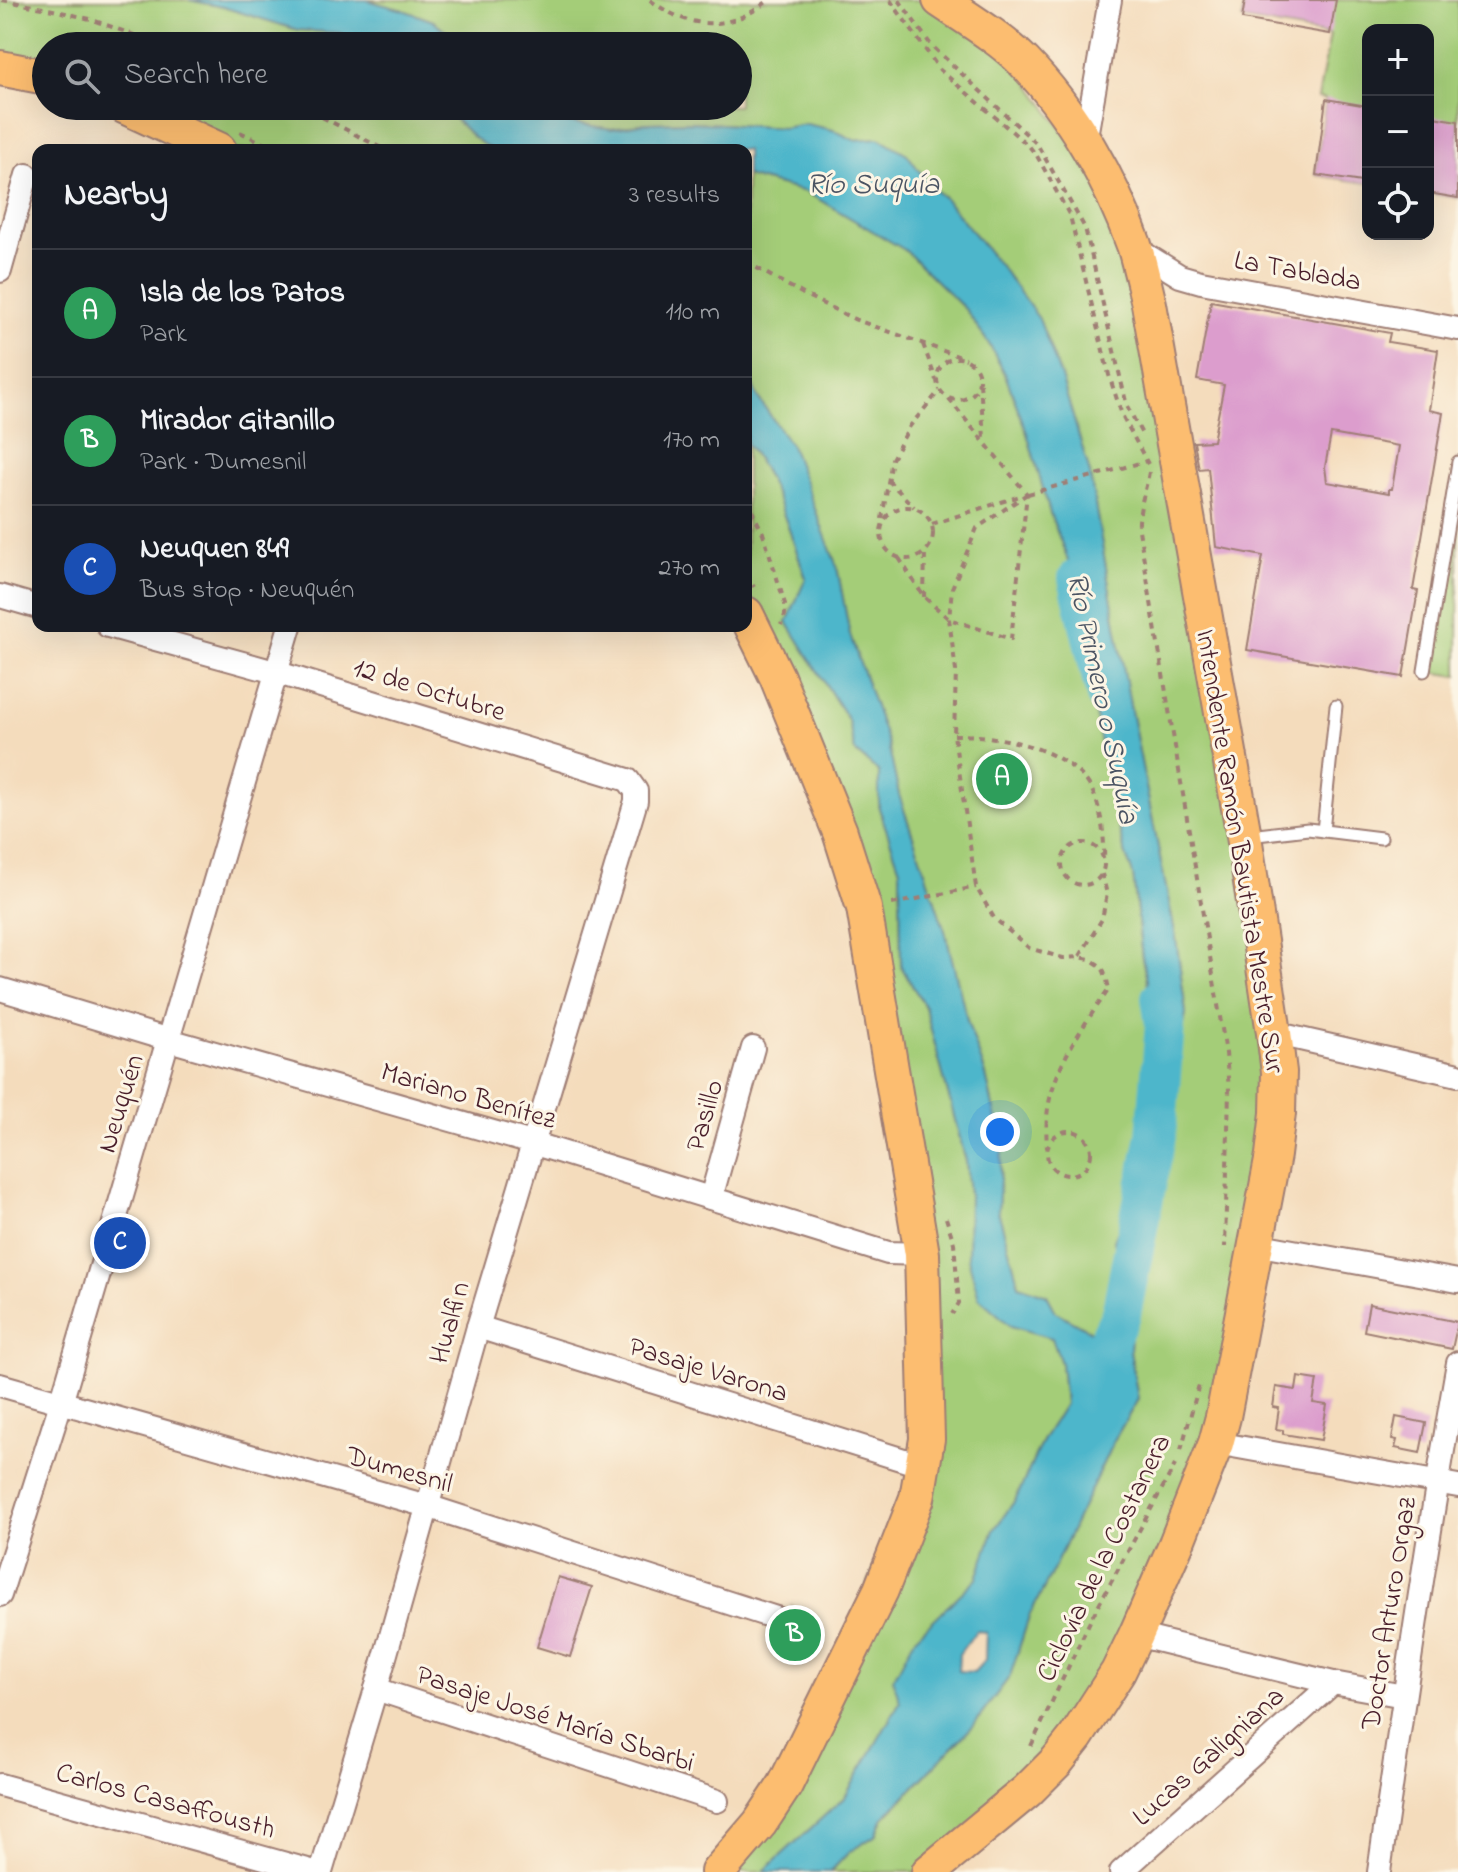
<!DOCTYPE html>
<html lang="en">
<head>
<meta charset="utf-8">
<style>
  :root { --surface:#171b24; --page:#242831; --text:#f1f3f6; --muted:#9ea1a6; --line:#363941; --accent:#d690ce }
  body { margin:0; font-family:"Indie Flower",sans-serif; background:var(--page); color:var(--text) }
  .controls { position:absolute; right:24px; top:24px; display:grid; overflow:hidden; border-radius:16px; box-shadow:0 8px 32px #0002 }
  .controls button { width:72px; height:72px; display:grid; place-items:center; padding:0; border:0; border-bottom:2px solid var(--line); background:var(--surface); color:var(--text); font:40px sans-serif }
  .you { position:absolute; left:1000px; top:1132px; width:28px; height:28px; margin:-20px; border:6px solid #fff; border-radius:50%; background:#1a73e8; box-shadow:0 0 0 12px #1a73e833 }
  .badge { display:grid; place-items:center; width:52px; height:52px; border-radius:50%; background:var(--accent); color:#fff; font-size:26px; font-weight:700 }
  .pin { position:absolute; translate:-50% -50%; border:4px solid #fff; box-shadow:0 2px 8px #0006 }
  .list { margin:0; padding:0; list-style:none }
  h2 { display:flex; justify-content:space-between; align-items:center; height:104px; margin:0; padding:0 32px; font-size:34px }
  h2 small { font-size:26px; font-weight:400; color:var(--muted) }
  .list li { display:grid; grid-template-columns:52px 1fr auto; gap:24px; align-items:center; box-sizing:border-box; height:128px; padding:0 32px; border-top:2px solid var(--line) }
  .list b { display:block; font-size:30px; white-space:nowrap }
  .list p { margin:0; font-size:26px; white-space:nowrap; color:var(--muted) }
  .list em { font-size:26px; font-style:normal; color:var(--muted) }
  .icon { flex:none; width:44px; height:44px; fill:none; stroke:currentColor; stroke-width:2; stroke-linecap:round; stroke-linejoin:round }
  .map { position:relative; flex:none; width:1458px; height:1872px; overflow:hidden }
  .search { position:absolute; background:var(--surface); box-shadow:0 8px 32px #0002; left:32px; top:32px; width:720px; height:88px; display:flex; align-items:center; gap:20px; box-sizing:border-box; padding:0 28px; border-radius:44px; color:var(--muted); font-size:30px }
  .panel { position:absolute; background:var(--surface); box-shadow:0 8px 32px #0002; left:32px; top:144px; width:720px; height:488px; border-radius:16px }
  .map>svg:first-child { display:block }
  .green { fill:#a4cd78; stroke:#777652; stroke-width:2 }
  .water { fill:#4db6cb; stroke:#4c6a7b; stroke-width:2; fill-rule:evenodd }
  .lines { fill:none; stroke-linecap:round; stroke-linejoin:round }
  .river { stroke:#4db6cb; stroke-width:40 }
  .building { fill:#dc9dcd; fill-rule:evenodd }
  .lane-casing { stroke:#9f7e74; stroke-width:15 }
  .street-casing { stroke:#9f7e74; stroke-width:26 }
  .primary-casing { stroke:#9f7e74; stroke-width:38 }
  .path { stroke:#9f7e74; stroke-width:4; stroke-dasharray:6 6; stroke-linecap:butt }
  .lane { stroke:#fff; stroke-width:11 }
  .street { stroke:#fff; stroke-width:22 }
  .primary { stroke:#fcbd6f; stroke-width:34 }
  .labels { text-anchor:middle; stroke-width:6; stroke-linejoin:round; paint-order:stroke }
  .street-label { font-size:28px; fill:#4a1f2b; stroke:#fcf5e5 }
  .water-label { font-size:30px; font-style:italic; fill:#4b5463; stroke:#fcf5e5 }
</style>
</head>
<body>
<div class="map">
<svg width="1458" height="1872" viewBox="0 0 1458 1872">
  <rect width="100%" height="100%" fill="#fcf5e5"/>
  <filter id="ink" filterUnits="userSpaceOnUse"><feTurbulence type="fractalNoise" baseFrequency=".0125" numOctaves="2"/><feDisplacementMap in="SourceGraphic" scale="16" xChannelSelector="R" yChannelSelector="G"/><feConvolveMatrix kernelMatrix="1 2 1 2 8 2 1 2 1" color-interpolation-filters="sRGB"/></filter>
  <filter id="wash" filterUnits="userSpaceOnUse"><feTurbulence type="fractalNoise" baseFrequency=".006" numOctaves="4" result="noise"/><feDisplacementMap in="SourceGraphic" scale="32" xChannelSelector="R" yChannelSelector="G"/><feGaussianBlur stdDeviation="1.8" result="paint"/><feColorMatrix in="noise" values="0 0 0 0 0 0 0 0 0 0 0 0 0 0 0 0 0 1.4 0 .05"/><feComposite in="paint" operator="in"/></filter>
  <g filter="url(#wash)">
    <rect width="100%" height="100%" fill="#f4dcbc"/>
    <g class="green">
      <path d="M0 0H189L223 7 298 30 341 33 363 46H46V77L0 68Z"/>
      <path d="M366 0H940L997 38 1123 216 1274 1033 1223 1417 1118 1672 929 1872H830L849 1852 876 1835 883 1819 973 1726 1010 1676 1030 1614 1048 1580 1113 1442 1138 1399 1130 1351 1131 1330 1146 1273 1152 1219 1169 1159 1179 1056 1186 1013 1176 938 1131 711 1089 470 1061 377 1039 319 1001 267 946 200 930 186 907 154 879 138 854 140 833 130 806 124 783 128 691 122 646 123 612 129 573 123 533 113 524 106H738V46H467L433 21 403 10Z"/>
      <path d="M1245 0H1458V198L1428 193V30H1368V183L1316 175 1326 100 1318 98 1330 35 1242 19Z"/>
      <path d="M124 106H442L474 138 492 150H219Z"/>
      <path d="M746 176 806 192 905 250 966 310 989 344 1005 374 1027 433 1050 513 1071 568 1072 590 1069 617 1097 637 1093 698 1108 782 1124 850 1133 874 1142 958 1150 993 1153 1020 1163 1048 1166 1084 1161 1120 1144 1169 1114 1241 1128 1292 1114 1314 1092 1332 1056 1312 1047 1295 1019 1285 998 1211 1002 1147 986 1075 968 1024 945 931 899 795 888 744 850 635 837 567 791 446 757 396 746 368Z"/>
      <path d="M746 444C775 477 791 537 806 579L787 622 848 720 855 751 879 772V808L900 869 901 966 925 1007 966 1161 969 1194 1011 1326 1052 1338 1061 1363 1065 1404 1043 1439 1016 1499 994 1530 977 1579 915 1638 900 1702 845 1797 763 1872H718L785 1785 927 1439 864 908 746 614Z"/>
      <path d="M1458 462V676L1424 671Z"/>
      <path d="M792 1606 810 1623 793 1646 782 1619 795 1624Z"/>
    </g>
    <g class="water">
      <path d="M189 0H366L403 10 433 21 467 46H363L341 33 298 30 223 7Z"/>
      <path d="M442 106H524L533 113 573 123 612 129 646 123 691 122 783 128 806 124 833 130 854 140 879 138 907 154 930 186 946 200 1001 267 1039 319 1061 377 1089 470 1131 711 1176 938 1186 1013 1179 1056 1169 1159 1152 1219 1146 1273 1131 1330 1130 1351 1138 1399 1113 1442 1048 1580 1030 1614 1010 1676 973 1726 883 1818 876 1835 849 1852 830 1872H763L845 1797 900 1702 893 1679 915 1638 977 1578 994 1530 1016 1499 1043 1439 1065 1404 1061 1363 1052 1338 1011 1326 979 1298 968 1258 969 1194 966 1161 925 1007 901 966 900 869 879 808V772L855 751 848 720 787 622 806 578C791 537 775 477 746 444V368L757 396 791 446 837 567 850 635 888 744 899 795 945 931 968 1024 986 1075 1002 1147 998 1211 1019 1285 1047 1295 1056 1312 1092 1332 1114 1314 1128 1292 1114 1241 1144 1169 1161 1120 1166 1084 1163 1048 1153 1020 1150 993 1142 958 1133 874 1124 850 1108 782 1084 651 1097 637 1069 617 1072 590 1071 568 1050 513 1027 433 1005 374 989 344 966 310 905 250 806 192 746 176V150H492L474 138ZM976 1631 986 1632 985 1660 974 1672 958 1671 959 1654Z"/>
    </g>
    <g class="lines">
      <g class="river">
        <path d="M1078 578 1106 695"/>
        <path d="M1104 1350 1121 1314 1156 1136 1165 1024 1161 998"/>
      </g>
    </g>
    <g id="blocks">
      <g class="building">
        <path d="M1245 0H1336L1330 34 1242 19Z"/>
        <path d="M1326 99 1368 106V183L1316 175Z"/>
        <path d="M1428 116 1458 121V198L1428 193Z"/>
        <path d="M1211 301 1390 333 1388 342 1438 350 1429 410 1443 413 1413 590 1418 591 1403 677 1247 650 1263 556 1216 547 1208 468 1199 469 1194 442 1213 441 1224 385 1197 380ZM1331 434 1399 446 1392 489H1389V493L1327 482 1325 467Z"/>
        <path d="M1369 1304 1458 1322 1452 1349 1364 1331Z"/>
        <path d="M1298 1377 1317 1380 1313 1403 1327 1405 1321 1440 1283 1434V1430L1276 1429 1279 1408 1273 1407 1276 1387 1296 1390Z"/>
        <path d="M1396 1417 1426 1423 1420 1453 1395 1448 1397 1440 1392 1439Z"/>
        <path d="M558 1577 592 1587 570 1657 537 1647Z"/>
      </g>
    </g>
  </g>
  <g filter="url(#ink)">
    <use href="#blocks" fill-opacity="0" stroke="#9f7e74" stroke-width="2"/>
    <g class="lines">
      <defs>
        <g id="lane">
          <path d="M1424 671 1458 462"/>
          <path d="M1323 831 1336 706"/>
          <path d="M1249 836 1308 829 1381 838"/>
        </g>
        <g id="street">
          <path d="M1085 142 1110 0"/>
          <path d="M1135 248 1180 276 1201 282 1458 329"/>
          <path d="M0 271 27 175"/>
          <path d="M0 596 38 607"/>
          <path d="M108 626 275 672 628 780 636 791V801L478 1327 376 1689 321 1872"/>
          <path d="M0 989 169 1040 532 1143 888 1253 922 1254"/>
          <path d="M1274 1033 1458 1075"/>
          <path d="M711 1198 753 1048"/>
          <path d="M1255 1244 1458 1281"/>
          <path d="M478 1327 923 1466"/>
          <path d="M0 1385 427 1506 779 1619"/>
          <path d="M1216 1443 1458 1486"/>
          <path d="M0 1595 61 1403 290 626"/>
          <path d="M1136 1635 1333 1683 1404 1696"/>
          <path d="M376 1689 717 1801"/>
          <path d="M0 1785 315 1872"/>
          <path d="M1121 1872 1333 1683"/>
          <path d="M1379 1872C1403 1702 1428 1532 1458 1363"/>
        </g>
        <g id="primary">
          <path d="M0 68 46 77"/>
          <path d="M124 106 219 150"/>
          <path d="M718 1872 760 1823 785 1785 881 1590 917 1498 927 1439 922 1254 864 908 840 832 777 677 746 614"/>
          <path d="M929 1872 1027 1791 1057 1761 1076 1737 1118 1672 1136 1635 1176 1544 1216 1443 1223 1417 1273 1155 1278 1113 1279 1072 1274 1033 1244 836 1149 304C1144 284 1140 264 1134 245 1111 180 1072 111 1024 62 999 37 968 19 940 0"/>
        </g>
      </defs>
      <use href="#lane" class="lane-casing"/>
      <use href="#street" class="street-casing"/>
      <use href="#primary" class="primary-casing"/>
      <g class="path">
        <path d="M2 0 53 10 90 19 164 46"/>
        <path d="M650 0C689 30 730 32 769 0"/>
        <path d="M890 0 940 70 1029 146 1037 156 1070 216 1109 375 1122 415 1148 464"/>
        <path d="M899 0 931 45 1037 144 1085 228 1127 406 1143 436"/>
        <path d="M301 106 385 150"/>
        <path d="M240 132 278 150"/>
        <path d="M746 262 805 295 854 319 966 359"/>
        <path d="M923 344 936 380"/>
        <circle cx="958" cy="379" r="21"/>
        <path d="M980 383 984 438"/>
        <path d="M1149 472C1145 494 1138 508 1139 530L1226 1053 1229 1090 1225 1247"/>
        <path d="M888 480 914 507"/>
        <path d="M1027 494 977 528 952 588 949 619 956 671 954 735 976 887 994 918 1029 948 1063 958 1079 957 1090 959 1099 965 1104 971 1107 980 1109 989 1105 995C1082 1027 1057 1064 1049 1103 1046 1118 1046 1133 1047 1148"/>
        <path d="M1028 494 1147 461"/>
        <path d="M746 499 763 533 785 604V615L781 625"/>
        <circle cx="907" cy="533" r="26"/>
        <path d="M882 519 892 459 910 426 940 390"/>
        <path d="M932 524 1020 496"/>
        <path d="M899 558 924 597 949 619 1011 639 1027 494 947 397"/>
        <path d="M746 575 754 587"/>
        <path d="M924 597 925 552"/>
        <path d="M954 735C997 735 1052 745 1083 777 1101 796 1105 836 1104 861"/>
        <circle cx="1083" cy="864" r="21"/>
        <path d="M892 904 976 887"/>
        <path d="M1080 956 1102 919 1107 894 1102 874"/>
        <circle cx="1069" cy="1153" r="22"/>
        <path d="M946 1218 954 1243 959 1303 952 1314"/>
        <path d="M1181 1450 1200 1381"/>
        <path d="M1031 1746 1092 1617 1175 1465"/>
      </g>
      <use href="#lane" class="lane"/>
      <use href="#street" class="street"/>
      <use href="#primary" class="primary"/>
    </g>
  </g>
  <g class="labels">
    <g class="street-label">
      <text transform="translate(1298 269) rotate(10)" y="10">La Tablada</text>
      <text transform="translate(430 688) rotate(17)" y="10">12 de Octubre</text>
      <text transform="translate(1242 851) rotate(81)" y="10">Intendente Ramón Bautista Mestre Sur</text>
      <text transform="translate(469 1094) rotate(16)" y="10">Mariano Benítez</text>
      <text transform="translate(119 1103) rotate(-73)" y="10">Neuquén</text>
      <text transform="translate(703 1115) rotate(-74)" y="10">Pasillo</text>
      <text transform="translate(448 1322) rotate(-74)" y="10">Hualfin</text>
      <text transform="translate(709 1368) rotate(17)" y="10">Pasaje Varona</text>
      <text transform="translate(400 1468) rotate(16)" y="10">Dumesnil</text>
      <text transform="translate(1102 1557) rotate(-64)" y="10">Ciclovía de la Costanera</text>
      <text transform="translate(1387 1613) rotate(-81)" y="10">Doctor Arturo Orgaz</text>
      <text transform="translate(556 1717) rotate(18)" y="10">Pasaje José María Sbarbi</text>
      <text transform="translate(1207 1755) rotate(-42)" y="10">Lucas Galigniana</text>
      <text transform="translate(166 1799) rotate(15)" y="10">Carlos Casaffousth</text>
    </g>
    <g class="water-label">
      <text x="873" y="193">Río Suquía</text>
      <text transform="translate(1104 698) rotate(78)" y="10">Río Primero o Suquía</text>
    </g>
  </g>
</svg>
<div class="controls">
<button>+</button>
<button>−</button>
<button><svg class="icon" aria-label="locate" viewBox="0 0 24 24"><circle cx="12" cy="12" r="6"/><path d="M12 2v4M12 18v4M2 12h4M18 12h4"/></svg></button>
</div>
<div class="you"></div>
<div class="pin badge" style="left:1002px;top:779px;background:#2e9e5b">A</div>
<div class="pin badge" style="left:795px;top:1635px;background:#2e9e5b">B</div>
<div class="pin badge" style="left:120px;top:1243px;background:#1a4fb4">C</div>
<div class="search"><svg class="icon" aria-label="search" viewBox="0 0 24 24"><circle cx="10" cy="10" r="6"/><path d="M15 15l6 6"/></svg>Search here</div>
<section class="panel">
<h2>Nearby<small>3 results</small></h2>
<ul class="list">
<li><span class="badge" style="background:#2e9e5b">A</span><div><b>Isla de los Patos</b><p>Park</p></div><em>110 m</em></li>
<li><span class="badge" style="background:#2e9e5b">B</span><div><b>Mirador Gitanillo</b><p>Park · Dumesnil</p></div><em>170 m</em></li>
<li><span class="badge" style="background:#1a4fb4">C</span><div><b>Neuquen 849</b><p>Bus stop · Neuquén</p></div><em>270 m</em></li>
</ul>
</section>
</div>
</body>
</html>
